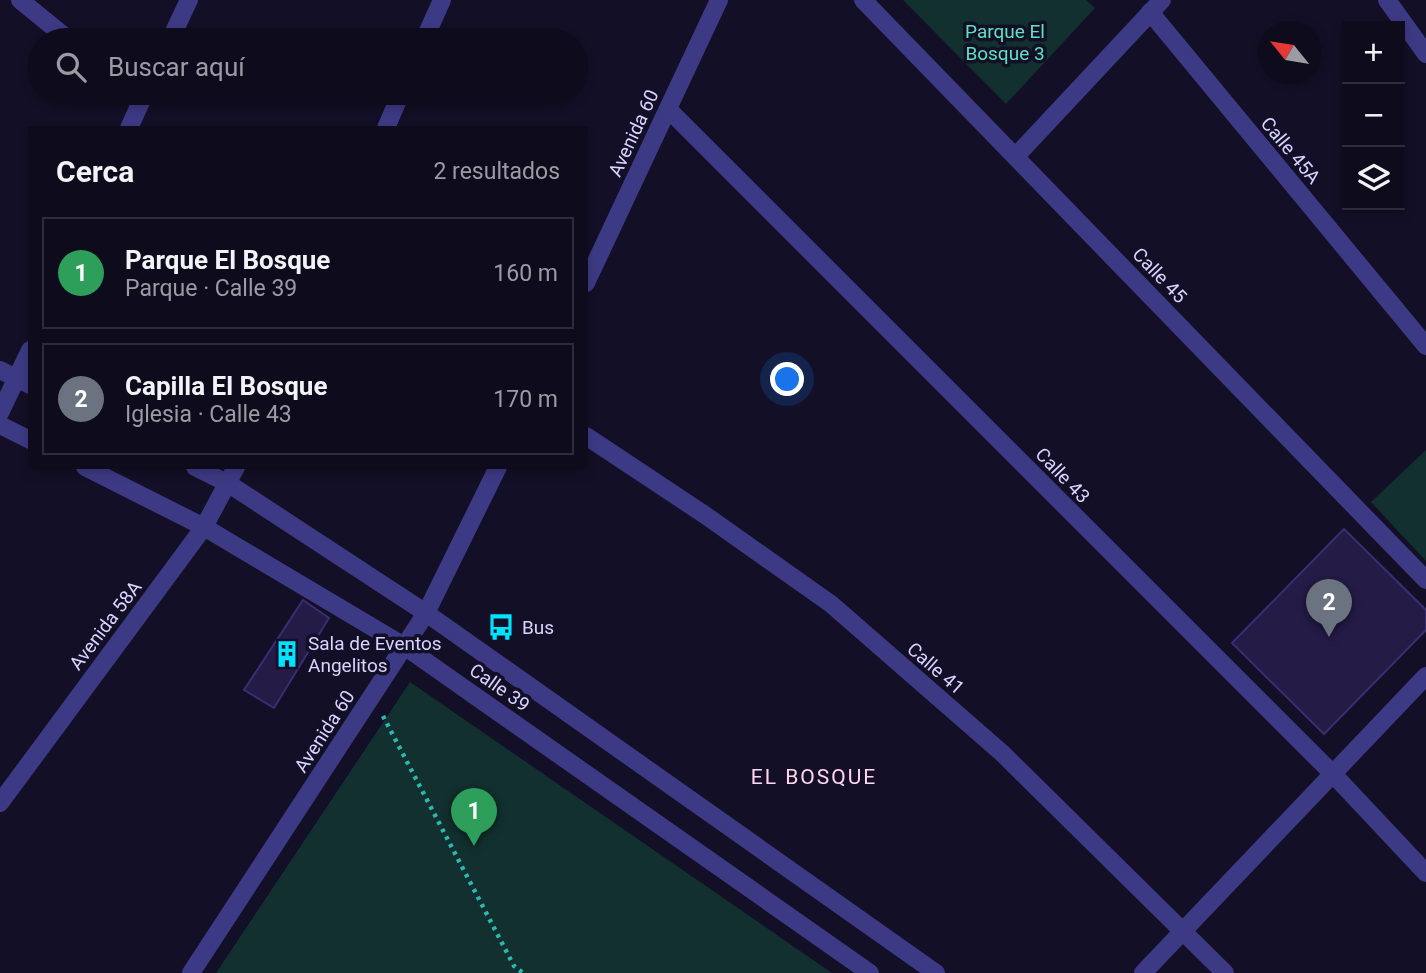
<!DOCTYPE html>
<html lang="es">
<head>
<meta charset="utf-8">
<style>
  :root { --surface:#0e0b1c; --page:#171425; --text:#f1f3f6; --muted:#9b9ba3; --line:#2e2b3b; --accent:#00e5ff }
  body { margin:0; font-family:Roboto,sans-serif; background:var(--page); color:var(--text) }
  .controls { position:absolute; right:21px; top:21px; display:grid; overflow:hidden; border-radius:0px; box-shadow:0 4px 10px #0003 }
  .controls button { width:63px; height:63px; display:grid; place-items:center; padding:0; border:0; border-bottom:2px solid var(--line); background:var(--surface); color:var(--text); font:35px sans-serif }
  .compass { position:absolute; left:1258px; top:21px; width:63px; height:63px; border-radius:50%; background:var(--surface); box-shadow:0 4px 10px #0003; rotate:300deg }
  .you { position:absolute; left:788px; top:380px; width:24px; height:24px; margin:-18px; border:5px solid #fff; border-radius:50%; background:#1a73e8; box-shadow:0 0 0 10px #1a73e833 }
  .badge { display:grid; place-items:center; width:46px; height:46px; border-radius:50%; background:var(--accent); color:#fff; font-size:23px; font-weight:700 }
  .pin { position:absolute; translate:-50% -58px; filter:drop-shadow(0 2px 4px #0008) }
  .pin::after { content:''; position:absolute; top:37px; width:24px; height:21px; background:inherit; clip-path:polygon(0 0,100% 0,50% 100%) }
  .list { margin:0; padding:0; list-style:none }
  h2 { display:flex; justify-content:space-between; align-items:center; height:91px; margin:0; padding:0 28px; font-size:30px }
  h2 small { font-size:23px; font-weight:400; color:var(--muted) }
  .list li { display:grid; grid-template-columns:46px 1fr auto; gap:21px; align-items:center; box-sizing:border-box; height:112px; margin:0 14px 14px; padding:0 14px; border:2px solid var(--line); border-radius:0px }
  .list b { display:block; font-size:26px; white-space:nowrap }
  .list p { margin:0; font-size:23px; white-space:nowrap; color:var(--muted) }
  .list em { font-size:23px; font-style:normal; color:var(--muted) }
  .icon { flex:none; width:38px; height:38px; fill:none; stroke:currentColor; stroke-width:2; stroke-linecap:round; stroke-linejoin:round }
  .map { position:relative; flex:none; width:1426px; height:973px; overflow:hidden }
  .search { position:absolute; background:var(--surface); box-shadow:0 4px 10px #0003; left:28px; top:28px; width:560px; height:77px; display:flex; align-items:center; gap:18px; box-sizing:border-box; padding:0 24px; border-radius:38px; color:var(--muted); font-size:26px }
  .panel { position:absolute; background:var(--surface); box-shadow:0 4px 10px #0003; left:28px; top:126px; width:560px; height:343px; border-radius:0px }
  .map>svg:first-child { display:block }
  .green { fill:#12302f }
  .building { fill:#241b47; stroke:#3b2d73; stroke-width:2 }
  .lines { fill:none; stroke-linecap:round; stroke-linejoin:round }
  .path { stroke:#2fb8b0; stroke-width:4.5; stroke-dasharray:3.5 5; stroke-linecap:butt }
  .minor { stroke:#3d3a85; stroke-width:18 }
  .tertiary { stroke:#3d3a85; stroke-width:18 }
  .labels { text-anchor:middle; stroke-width:7; stroke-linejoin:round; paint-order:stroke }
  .park-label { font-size:19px; fill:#5fe0c0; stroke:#130f26 }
  .street-label { font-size:19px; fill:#d9d4ff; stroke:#130f26 }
  .poi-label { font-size:19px; fill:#d9d4ff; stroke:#130f26; text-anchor:start }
  .neighbourhood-label { font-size:21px; letter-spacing:2px; fill:#ffd6f0; stroke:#130f26 }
</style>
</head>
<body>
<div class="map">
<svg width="1426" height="973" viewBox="0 0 1426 973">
  <rect width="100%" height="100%" fill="#130f26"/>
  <g class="green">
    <path d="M903 0H1086L1095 8 1006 104Z"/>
    <path d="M1426 450V561L1371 502Z"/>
    <path d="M410 682 832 973H216Z"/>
  </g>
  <g class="building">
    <path d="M1344 529 1426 610V630L1324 734 1232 643Z"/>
    <path d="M303 600 329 618 274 708 244 690Z"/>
  </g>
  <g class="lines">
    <path class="path" d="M383 716 514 966 523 973"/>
    <g class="minor">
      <path d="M20 0 69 40"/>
      <path d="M863 0 1426 580"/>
      <path d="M1387 0 1426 54"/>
      <path d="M1150 12 1426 346"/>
      <path d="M170 40 189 0"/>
      <path d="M424 40 442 0"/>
      <path d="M668 109 1333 774 1426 873"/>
      <path d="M129 128 145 93"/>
      <path d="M386 128 401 93"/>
      <path d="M1016 156 1162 0"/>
      <path d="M0 370 30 385"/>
      <path d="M0 413 30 350"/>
      <path d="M0 425 30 440"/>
      <path d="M586 436 705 515 831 604 1002 753 1225 973"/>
      <path d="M85 467 204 527 404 646 870 973"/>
      <path d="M195 467 229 484 426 613 936 973"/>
      <path d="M0 803 204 527 236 467"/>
      <path d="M1143 973 1426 676"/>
    </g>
    <g class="tertiary">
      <path d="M586 283 719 0"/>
      <path d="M191 973 426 613 498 467"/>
    </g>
  </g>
  <defs>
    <symbol id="bus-bare" viewBox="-9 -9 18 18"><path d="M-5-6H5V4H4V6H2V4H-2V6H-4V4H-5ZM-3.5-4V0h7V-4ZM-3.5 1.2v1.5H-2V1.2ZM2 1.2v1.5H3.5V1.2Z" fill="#00e5ff" stroke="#130f26" stroke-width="2.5" paint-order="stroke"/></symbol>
    <symbol id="building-bare" viewBox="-9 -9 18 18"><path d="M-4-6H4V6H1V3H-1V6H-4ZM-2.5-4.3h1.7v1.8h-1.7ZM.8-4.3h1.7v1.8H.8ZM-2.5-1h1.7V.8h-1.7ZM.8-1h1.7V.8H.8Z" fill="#00e5ff" stroke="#130f26" stroke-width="2.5" paint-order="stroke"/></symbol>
  </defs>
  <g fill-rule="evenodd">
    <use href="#bus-bare" x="482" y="608" width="38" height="38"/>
    <use href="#building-bare" x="268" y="635" width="38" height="38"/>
  </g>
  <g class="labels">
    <g class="park-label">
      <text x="1005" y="38">Parque El<tspan x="1005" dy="22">Bosque 3</tspan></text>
    </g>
    <g class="street-label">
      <text transform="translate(633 133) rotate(-65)" y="7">Avenida 60</text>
      <text transform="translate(1291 150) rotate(50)" y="7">Calle 45A</text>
      <text transform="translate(1160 275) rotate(46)" y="7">Calle 45</text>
      <text transform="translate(1063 475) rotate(46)" y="7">Calle 43</text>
      <text transform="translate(105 625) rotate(-53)" y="7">Avenida 58A</text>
      <text transform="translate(936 668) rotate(41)" y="7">Calle 41</text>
      <text transform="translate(500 687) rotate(35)" y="7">Calle 39</text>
      <text transform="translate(324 731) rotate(-57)" y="7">Avenida 60</text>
    </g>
    <g class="poi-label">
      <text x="522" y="634">Bus</text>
      <text x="308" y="650">Sala de Eventos<tspan x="308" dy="22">Angelitos</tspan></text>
    </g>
    <g class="neighbourhood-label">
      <text x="814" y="784">EL BOSQUE</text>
    </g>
  </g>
</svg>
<div class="controls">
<button>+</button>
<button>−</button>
<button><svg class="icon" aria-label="layers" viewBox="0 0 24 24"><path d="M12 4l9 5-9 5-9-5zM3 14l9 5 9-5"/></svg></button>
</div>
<svg class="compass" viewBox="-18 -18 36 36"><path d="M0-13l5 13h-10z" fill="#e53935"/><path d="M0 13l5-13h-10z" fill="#9b9ba3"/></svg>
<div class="you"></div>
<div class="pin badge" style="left:474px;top:846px;background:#2e9e5b">1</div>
<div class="pin badge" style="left:1329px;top:637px;background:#6b7280">2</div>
<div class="search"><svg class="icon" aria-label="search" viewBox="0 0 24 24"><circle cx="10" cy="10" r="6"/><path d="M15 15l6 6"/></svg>Buscar aquí</div>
<section class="panel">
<h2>Cerca<small>2 resultados</small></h2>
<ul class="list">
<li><span class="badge" style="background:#2e9e5b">1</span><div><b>Parque El Bosque</b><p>Parque · Calle 39</p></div><em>160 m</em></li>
<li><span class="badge" style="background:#6b7280">2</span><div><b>Capilla El Bosque</b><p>Iglesia · Calle 43</p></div><em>170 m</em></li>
</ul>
</section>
</div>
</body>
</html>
